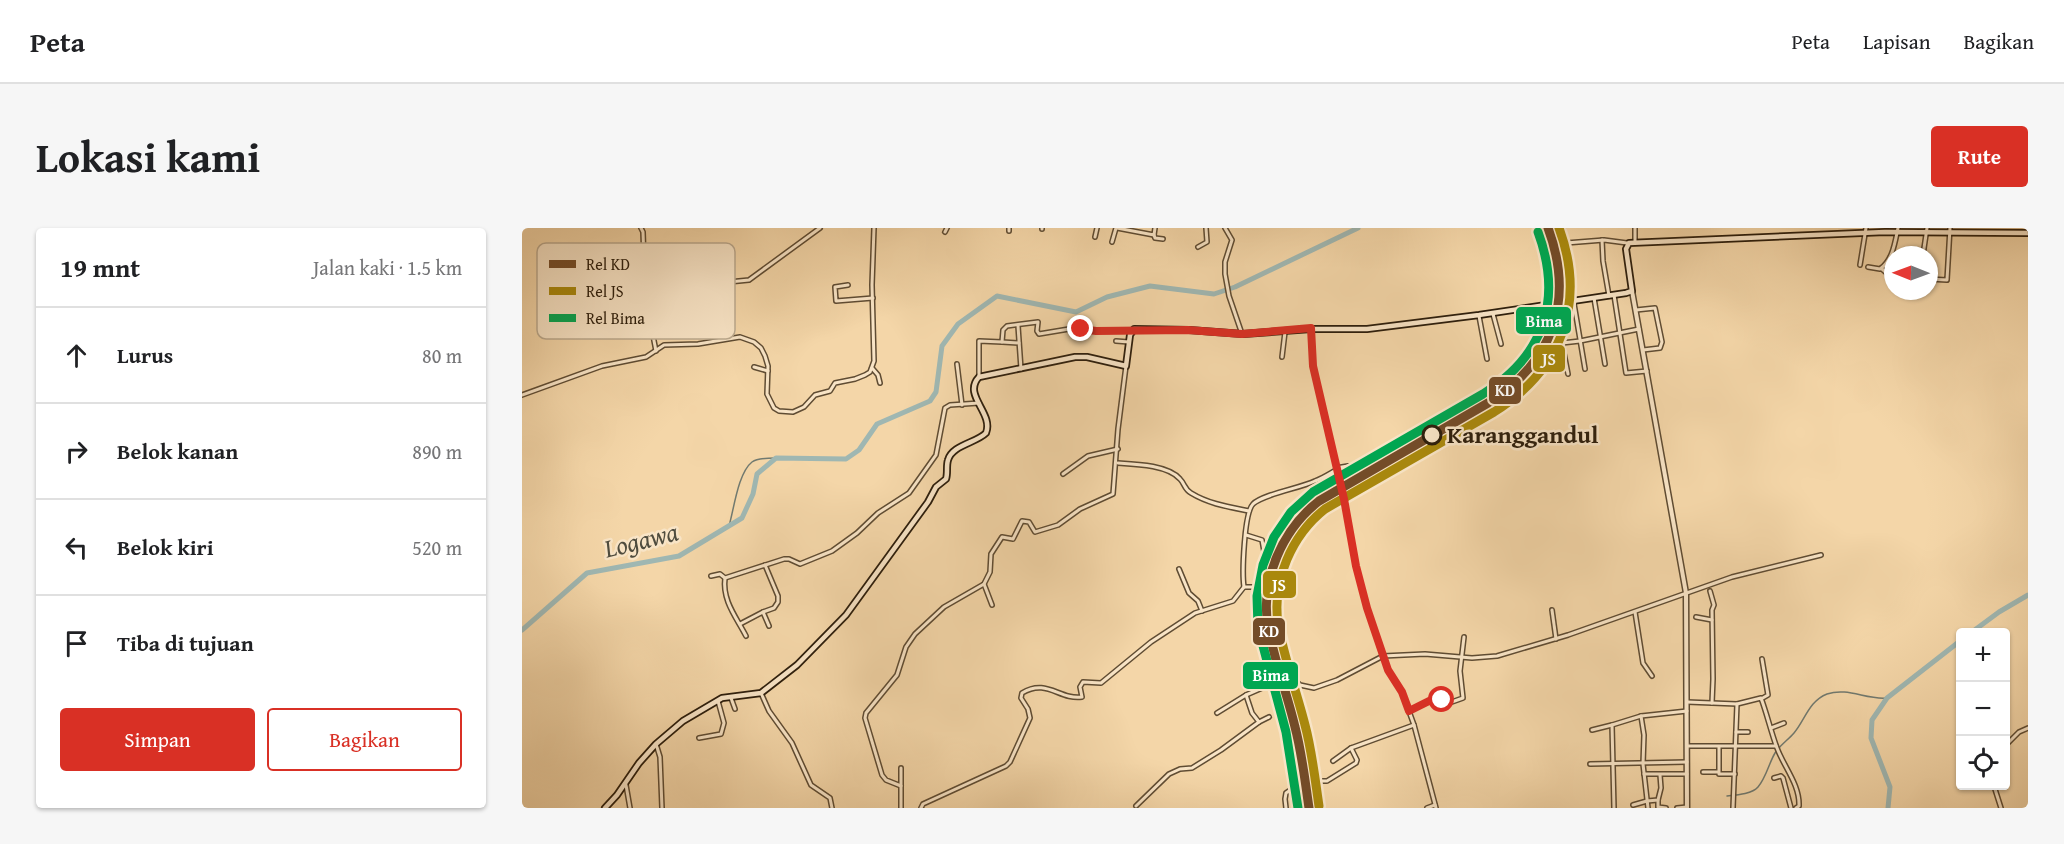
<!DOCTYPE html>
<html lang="id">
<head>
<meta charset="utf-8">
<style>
  :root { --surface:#fff; --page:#f6f6f6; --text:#202124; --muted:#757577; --line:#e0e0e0; --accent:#d93025 }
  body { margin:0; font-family:"Gentium Book Plus",serif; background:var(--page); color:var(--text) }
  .controls { position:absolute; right:18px; bottom:18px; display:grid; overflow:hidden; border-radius:6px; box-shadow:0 2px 4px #0004 }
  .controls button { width:54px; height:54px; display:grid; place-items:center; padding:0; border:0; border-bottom:2px solid var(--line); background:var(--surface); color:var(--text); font:30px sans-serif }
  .compass { position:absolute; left:1362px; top:18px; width:54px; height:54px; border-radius:50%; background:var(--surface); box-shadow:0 2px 4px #0004; rotate:271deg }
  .stop { position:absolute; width:18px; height:18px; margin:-14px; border:4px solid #d93025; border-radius:50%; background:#fff }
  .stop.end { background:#d93025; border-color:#fff; box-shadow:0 2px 6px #0008 }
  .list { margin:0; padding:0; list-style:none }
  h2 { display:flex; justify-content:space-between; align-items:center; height:78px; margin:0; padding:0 24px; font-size:26px }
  h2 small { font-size:20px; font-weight:400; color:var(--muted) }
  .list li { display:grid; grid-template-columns:39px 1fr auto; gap:18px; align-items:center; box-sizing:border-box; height:96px; padding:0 24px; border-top:2px solid var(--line) }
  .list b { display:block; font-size:22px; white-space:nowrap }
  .list em { font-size:20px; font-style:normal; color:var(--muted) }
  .actions { display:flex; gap:12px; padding:18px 24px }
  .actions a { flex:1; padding:14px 0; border:2px solid var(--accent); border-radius:6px; text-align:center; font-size:21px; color:var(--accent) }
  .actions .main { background:var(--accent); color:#fff }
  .icon { flex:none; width:33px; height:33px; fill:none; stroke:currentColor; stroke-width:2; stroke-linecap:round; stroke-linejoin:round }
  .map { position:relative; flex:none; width:1506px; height:580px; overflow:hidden; border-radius:6px }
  header { display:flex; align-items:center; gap:36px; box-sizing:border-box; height:84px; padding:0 30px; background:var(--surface); border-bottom:2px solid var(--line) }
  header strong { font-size:28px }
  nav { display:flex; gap:33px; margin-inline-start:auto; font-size:21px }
  .intro { display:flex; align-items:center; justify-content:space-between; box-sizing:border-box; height:144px; padding:0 36px }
  h1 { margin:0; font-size:42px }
  .button { padding:15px 27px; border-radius:6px; background:var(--accent); color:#fff; font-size:21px; font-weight:700 }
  main { display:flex; gap:36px; padding:0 36px }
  aside { flex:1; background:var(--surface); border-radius:6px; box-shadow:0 2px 4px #0004 }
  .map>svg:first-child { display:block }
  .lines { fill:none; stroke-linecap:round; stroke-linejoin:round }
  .stream { stroke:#717a70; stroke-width:1.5 }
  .river { stroke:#9fb7b2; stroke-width:5 }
  .minor-casing { stroke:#5f4c33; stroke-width:6 }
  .tertiary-casing { stroke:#5f4c33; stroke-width:7 }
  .secondary-casing { stroke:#2d1e0c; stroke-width:8 }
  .minor { stroke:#f8e4c6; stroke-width:3 }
  .tertiary { stroke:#f8e4c6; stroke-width:4 }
  .secondary { stroke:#f8e4c6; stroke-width:4.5 }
  .rail-1-casing { stroke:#f8e4c6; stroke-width:14 }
  .rail-2-casing { stroke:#f8e4c6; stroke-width:14 }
  .rail-3-casing { stroke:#f8e4c6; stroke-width:14 }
  .rail-1 { stroke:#744c28; stroke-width:9 }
  .rail-2 { stroke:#a9880d; stroke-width:9 }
  .rail-3 { stroke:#00a651; stroke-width:9 }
  .route { stroke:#d93025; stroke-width:8 }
  .stop-dot { fill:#f8e4c6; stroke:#2d1e0c; stroke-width:3 }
  .labels { text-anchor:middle; stroke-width:5; stroke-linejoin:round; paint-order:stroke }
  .stop-label { font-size:24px; font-weight:bold; fill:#2d1e0c; stroke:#f8e4c6; text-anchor:start }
  .water-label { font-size:26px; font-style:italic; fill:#4f4c3e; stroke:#f8e4c6 }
  .key { fill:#f8e4c6; stroke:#bba98e; stroke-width:1.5 }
  .key-label { font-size:16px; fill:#2d1e0c }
  .line-badge { stroke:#f8e4c6; stroke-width:2 }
  .badge-label { font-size:16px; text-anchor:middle; font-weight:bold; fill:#fff }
</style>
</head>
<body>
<header>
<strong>Peta</strong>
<nav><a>Peta</a><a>Lapisan</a><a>Bagikan</a></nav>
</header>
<div class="intro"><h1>Lokasi kami</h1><a class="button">Rute</a></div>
<main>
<aside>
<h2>19 mnt<small>Jalan kaki · 1.5 km</small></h2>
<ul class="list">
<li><svg class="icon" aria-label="ahead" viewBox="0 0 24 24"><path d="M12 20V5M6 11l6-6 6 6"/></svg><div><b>Lurus</b></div><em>80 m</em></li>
<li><svg class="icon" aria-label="right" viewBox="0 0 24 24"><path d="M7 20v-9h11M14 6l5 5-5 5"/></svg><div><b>Belok kanan</b></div><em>890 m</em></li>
<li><svg class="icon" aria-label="left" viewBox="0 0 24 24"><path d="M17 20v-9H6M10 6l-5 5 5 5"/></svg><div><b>Belok kiri</b></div><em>520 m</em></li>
<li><svg class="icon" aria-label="arrive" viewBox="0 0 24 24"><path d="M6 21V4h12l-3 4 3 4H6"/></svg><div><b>Tiba di tujuan</b></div></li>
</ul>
<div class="actions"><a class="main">Simpan</a><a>Bagikan</a></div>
</aside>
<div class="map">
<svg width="1506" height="580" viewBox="0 0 1506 580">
  <rect width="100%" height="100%" fill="#f4d6a8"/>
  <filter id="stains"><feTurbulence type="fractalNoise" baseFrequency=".00333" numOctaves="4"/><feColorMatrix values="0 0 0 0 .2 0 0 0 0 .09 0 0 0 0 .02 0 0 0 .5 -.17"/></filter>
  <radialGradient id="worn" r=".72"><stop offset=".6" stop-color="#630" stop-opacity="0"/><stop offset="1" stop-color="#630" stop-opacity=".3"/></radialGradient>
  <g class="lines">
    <g class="stream">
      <path d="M207 298C212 281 216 245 230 234 236 230 247 230 254 230"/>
      <path d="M1205 568C1215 567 1230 566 1236 559 1244 550 1247 535 1253 525 1258 517 1266 512 1272 505 1283 492 1287 473 1305 466 1326 459 1344 472 1365 470"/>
    </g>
    <g class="river">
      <path d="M0 402 65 345 157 328 220 290 231 266 235 246 254 230 324 231 337 222 355 196 408 173 414 164 420 118 436 96 475 68 554 84 585 69 628 58 692 66 713 59 836 0"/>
      <path d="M1450 404 1477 384 1506 367"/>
      <path d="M1366 580 1368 559 1349 510 1350 492 1365 470 1438 413"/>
    </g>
    <defs>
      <g id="minor">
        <path d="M119 0 121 4 122 32 135 52 138 72"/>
        <path d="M595 0 632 7 633 0"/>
        <path d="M703 0 710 12 703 34V46L707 68 720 106"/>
        <path d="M1041 0 1044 15"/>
        <path d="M520 1V0"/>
        <path d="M487 3V0"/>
        <path d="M423 4 425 0"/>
        <path d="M632 7 633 10 641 11"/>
        <path d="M573 9 575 0"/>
        <path d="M1080 12 1081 33 1087 68"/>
        <path d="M590 14 594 0"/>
        <path d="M1113 14V0"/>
        <path d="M676 19 685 14 684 0"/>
        <path d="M1401 27 1405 0"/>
        <path d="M1338 37 1344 0"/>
        <path d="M1346 39 1358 41C1371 32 1373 14 1376 0"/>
        <path d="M1360 41 1368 48 1371 49"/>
        <path d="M1407 51 1425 52 1428 0"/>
        <path d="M326 57 313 59 314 73 351 70"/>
        <path d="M1092 67 1104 145 1125 143"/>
        <path d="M1072 70 1083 136"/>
        <path d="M113 76 128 78"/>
        <path d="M1114 82 1133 80 1140 114 1138 120 1121 122"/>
        <path d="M971 86 979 116"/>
        <path d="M957 88 965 131"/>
        <path d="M496 98 499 141"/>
        <path d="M789 101 791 138 822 271 834 338 845 380 866 442 880 464 892 497 914 580"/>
        <path d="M594 113 607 114"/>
        <path d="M480 114 497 115"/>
        <path d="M1040 115 1038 100 1042 86"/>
        <path d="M134 123 127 87 129 76 162 67 187 56 227 52 298 0"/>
        <path d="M760 129 763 104"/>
        <path d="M435 136 440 177"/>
        <path d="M232 139 246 143"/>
        <path d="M350 140 356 147 358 155"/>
        <path d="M1063 141 1048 52 1044 15 1082 12 1105 15"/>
        <path d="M1046 146 1040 115 1058 113 1117 101"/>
        <path d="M457 148V113L480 114 481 102 485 98 516 94 515 103 517 106 553 100 574 103 609 102"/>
        <path d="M0 167 80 138 124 129 142 117 176 116 218 109 232 114 239 120 243 128 246 138 245 166 252 180 257 183 271 184 282 179 293 167 308 163 313 155 333 151 343 147 348 144 352 133 350 57 352 0"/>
        <path d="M596 235C613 236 646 237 658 251 663 256 662 261 669 265 687 276 707 279 727 283"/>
        <path d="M814 240 826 238 839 246 860 232 914 203"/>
        <path d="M815 244 827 247 834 244"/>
        <path d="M541 246 566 228 596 221"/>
        <path d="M724 307 740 312 745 340 736 359"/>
        <path d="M657 341 667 365 676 373 680 383"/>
        <path d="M189 348 198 346 203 350 262 331H267L278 336 310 323 335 305 356 285 387 265 414 227 423 180 428 177 457 175"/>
        <path d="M203 350C200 373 215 390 224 408"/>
        <path d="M462 356 470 377"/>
        <path d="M722 359C720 345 722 285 731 276 741 266 779 260 793 253 801 250 807 246 814 242"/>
        <path d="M1188 363 1192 377 1190 382 1191 451 1190 475"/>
        <path d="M1030 382 1034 411"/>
        <path d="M241 384 252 380 256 374V368L243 337"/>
        <path d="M1113 384 1121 435 1130 448"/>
        <path d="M1174 389 1190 392"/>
        <path d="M218 396 241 384 247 398"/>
        <path d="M766 446 778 457 792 460 815 452 861 428 903 426 950 430 975 428 1046 407 1210 349 1299 327"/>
        <path d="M239 465 247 483 270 515 289 557 308 570 310 580"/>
        <path d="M209 470 213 481"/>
        <path d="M1239 471 1246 467 1240 431"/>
        <path d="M1165 474 1215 476 1239 470C1245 486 1249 504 1255 520 1262 539 1278 557 1277 578L1274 580"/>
        <path d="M887 483 910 472 927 475 941 470 938 443 942 409"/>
        <path d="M695 485 724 467 754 454"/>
        <path d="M1119 488 1122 507 1121 536 1126 580"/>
        <path d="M737 494 747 489"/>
        <path d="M1249 500 1262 495"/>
        <path d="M1070 502 1090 497"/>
        <path d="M1214 504H1226"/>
        <path d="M177 510 199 506 202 495 196 473"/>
        <path d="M134 516 138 529 140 580"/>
        <path d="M1484 517 1497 504 1506 500"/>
        <path d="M1165 518H1254"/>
        <path d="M1197 519V546H1213"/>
        <path d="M811 533 829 520 892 497"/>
        <path d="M1068 536 1165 534"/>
        <path d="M1181 544H1196"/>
        <path d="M1122 546H1165"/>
        <path d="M1252 550 1259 548 1261 550 1269 580"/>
        <path d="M788 553H805L834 535 835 532 829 520"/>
        <path d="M104 557 108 580"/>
        <path d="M379 558 364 552 360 547 343 490 344 485 375 447 384 419 393 406 422 379 462 356 468 344 469 326 480 309 491 311 500 293 507 294 513 304 536 297 558 281 591 266 596 201 604 138"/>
        <path d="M1472 558 1479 580"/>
        <path d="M1136 572V579L1144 580"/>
        <path d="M1111 577 1125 573 1136 572 1139 560 1138 547"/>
        <path d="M614 578 647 546 658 541 670 540 699 522 737 494 730 485 724 467"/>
        <path d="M379 580V540"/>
        <path d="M399 580 401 576 484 538 488 534 508 490 506 481 499 470 500 465C525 450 537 472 560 469L558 459 561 454 579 455 629 414 673 385 711 373 722 359H736L734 375 740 396 738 419 753 440 755 469 760 490"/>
        <path d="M764 580 763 571 764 565 780 554"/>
        <path d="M905 580 913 577"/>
        <path d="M1092 580 1090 497 1119 488 1165 483"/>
        <path d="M1155 580 1165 579"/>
        <path d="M1211 580 1215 476"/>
      </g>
      <path id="tertiary" d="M1110 63 1164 365 1165 580"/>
      <path id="secondary" d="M83 580 95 567 117 535 134 516 161 493 200 470 239 465 275 437 324 387 406 274 414 259 424 251C426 245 424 238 426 232 430 217 454 215 464 205 472 185 440 167 457 149L553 129H565L604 138 608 107 612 101 667 102 721 106 789 101H845L957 87 1104 65 1110 63 1104 21 1107 15 1363 4 1506 5"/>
    </defs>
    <use href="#minor" class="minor-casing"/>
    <use href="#tertiary" class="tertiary-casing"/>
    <use href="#secondary" class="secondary-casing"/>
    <use href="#minor" class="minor"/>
    <use href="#tertiary" class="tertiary"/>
    <use href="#secondary" class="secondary"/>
    <defs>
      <path id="rail-1" d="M787 580C783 553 780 525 773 499 765 465 752 432 746 398 738 351 761 301 797 273L966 175C1031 134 1053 73 1026 0"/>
      <path id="rail-2" d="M797 578C793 551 790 523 783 497 775 465 761 427 756 395 750 352 770 307 803 281L972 184C1039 142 1065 76 1037 0"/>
      <path id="rail-3" d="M776 580 764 504 736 399 735 368 741 337 752 309 769 284 791 264 961 166C1022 128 1041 72 1016 4"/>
    </defs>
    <use href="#rail-1" class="rail-1-casing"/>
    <use href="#rail-2" class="rail-2-casing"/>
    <use href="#rail-3" class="rail-3-casing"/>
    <use href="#rail-1" class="rail-1"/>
    <use href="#rail-2" class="rail-2"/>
    <use href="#rail-3" class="rail-3"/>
  </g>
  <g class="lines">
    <path class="route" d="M559 101 574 103 666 102 720 106 789 100 791 138 822 271 834 338 845 380 866 442 880 464 887 483 909 472H920"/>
  </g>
  <circle class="stop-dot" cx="910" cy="207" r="9"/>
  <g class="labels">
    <g class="stop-label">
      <text x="925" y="215">Karanggandul</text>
    </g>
    <g class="water-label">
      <text transform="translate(119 312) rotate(-14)" y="9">Logawa</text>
    </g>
  </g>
  <rect x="15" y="15" width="198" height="96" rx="9" class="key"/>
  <rect x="27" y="32" width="27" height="8" fill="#744c28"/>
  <rect x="27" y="59" width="27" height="8" fill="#a9880d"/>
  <rect x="27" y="86" width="27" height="8" fill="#00a651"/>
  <g class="key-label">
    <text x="64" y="42">Rel KD</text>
    <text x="64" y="69">Rel JS</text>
    <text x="64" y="96">Rel Bima</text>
  </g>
  <g class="line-badge">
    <rect x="993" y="78" width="57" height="29" rx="6" fill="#00a651"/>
    <rect x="1010" y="116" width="34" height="29" rx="6" fill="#a9880d"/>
    <rect x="966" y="148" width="34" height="29" rx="6" fill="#744c28"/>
    <rect x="740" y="342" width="35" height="29" rx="6" fill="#a9880d"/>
    <rect x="730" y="389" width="34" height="29" rx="6" fill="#744c28"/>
    <rect x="720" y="433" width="57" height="29" rx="6" fill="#00a651"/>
  </g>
  <g class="badge-label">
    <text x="1022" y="99">Bima</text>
    <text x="1027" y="137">JS</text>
    <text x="983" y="168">KD</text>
    <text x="757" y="363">JS</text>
    <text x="747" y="409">KD</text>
    <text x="749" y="453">Bima</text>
  </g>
  <rect width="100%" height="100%" filter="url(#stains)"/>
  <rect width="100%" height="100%" fill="url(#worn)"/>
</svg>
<div class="controls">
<button>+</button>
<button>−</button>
<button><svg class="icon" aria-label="locate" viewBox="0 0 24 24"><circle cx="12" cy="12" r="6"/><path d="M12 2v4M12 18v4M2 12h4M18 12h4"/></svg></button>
</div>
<svg class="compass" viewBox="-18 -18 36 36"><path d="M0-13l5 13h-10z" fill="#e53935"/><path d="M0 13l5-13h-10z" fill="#757577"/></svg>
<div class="stop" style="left:920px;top:472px"></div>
<div class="stop end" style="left:559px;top:101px"></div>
</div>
</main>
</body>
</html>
